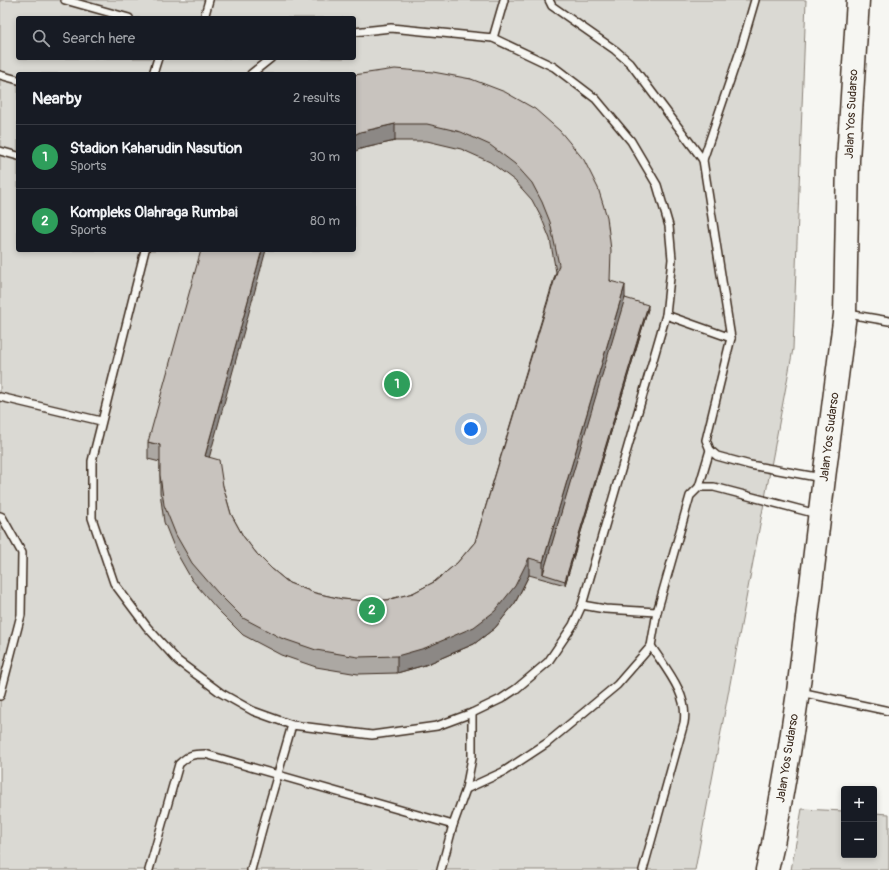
<!DOCTYPE html>
<html lang="en">
<head>
<meta charset="utf-8">
<style>
  :root { --surface:#171b24; --page:#20242c; --text:#f1f3f6; --muted:#9ea1a6; --line:#363941; --accent:#0b8043 }
  body { margin:0; font-family:Pangolin,sans-serif; background:var(--page); color:var(--text) }
  .controls { position:absolute; right:12px; bottom:12px; display:grid; overflow:hidden; border-radius:4px; box-shadow:0 2px 6px #0003 }
  .controls button { width:36px; height:36px; display:grid; place-items:center; padding:0; border:0; border-bottom:1px solid var(--line); background:var(--surface); color:var(--text); font:20px sans-serif }
  .you { position:absolute; left:471px; top:429px; width:14px; height:14px; margin:-10px; border:3px solid #fff; border-radius:50%; background:#1a73e8; box-shadow:0 0 0 6px #1a73e833 }
  .badge { display:grid; place-items:center; width:26px; height:26px; border-radius:50%; background:var(--accent); color:#fff; font-size:13px; font-weight:700 }
  .pin { position:absolute; translate:-50% -50%; border:2px solid #fff; box-shadow:0 1px 4px #0006 }
  .list { margin:0; padding:0; list-style:none }
  h2 { display:flex; justify-content:space-between; align-items:center; height:52px; margin:0; padding:0 16px; font-size:17px }
  h2 small { font-size:13px; font-weight:400; color:var(--muted) }
  .list li { display:grid; grid-template-columns:26px 1fr auto; gap:12px; align-items:center; box-sizing:border-box; height:64px; padding:0 16px; border-top:1px solid var(--line) }
  .list b { display:block; font-size:15px; white-space:nowrap }
  .list p { margin:0; font-size:13px; white-space:nowrap; color:var(--muted) }
  .list em { font-size:13px; font-style:normal; color:var(--muted) }
  .icon { flex:none; width:22px; height:22px; fill:none; stroke:currentColor; stroke-width:2; stroke-linecap:round; stroke-linejoin:round }
  .map { position:relative; flex:none; width:889px; height:870px; overflow:hidden }
  .search { position:absolute; background:var(--surface); box-shadow:0 2px 6px #0003; left:16px; top:16px; width:340px; height:44px; display:flex; align-items:center; gap:10px; box-sizing:border-box; padding:0 14px; border-radius:4px; color:var(--muted); font-size:15px }
  .panel { position:absolute; background:var(--surface); box-shadow:0 2px 6px #0003; left:16px; top:72px; width:340px; height:180px; border-radius:4px }
  .map>svg:first-child { display:block }
  .green { fill:#dad9d3; stroke:#8a8278; fill-rule:evenodd }
  .lines { fill:none; stroke-linecap:round; stroke-linejoin:round }
  .lane-casing { stroke:#3b2a1e; stroke-width:10 }
  .primary-casing { stroke:#3b2a1e; stroke-width:25 }
  .lane { stroke:#f6f6f2; stroke-width:7 }
  .primary { stroke:#f6f6f2; stroke-width:22 }
  .wall { fill:#aca8a3; stroke:#3b2a1e }
  .shaded-wall { fill:#8c8885; stroke:#3b2a1e }
  .building { fill:#c8c3be; stroke:#3b2a1e }
  .labels { text-anchor:middle; stroke-width:4; stroke-linejoin:round; paint-order:stroke }
  .street-label { font-size:12px; fill:#3b2a1e; stroke:#f6f6f2 }
</style>
</head>
<body>
<div class="map">
<svg width="889" height="870" viewBox="0 0 889 870">
  <rect width="100%" height="100%" fill="#f6f6f2"/>
  <filter id="ink" filterUnits="userSpaceOnUse"><feTurbulence type="fractalNoise" baseFrequency=".025" numOctaves="2"/><feDisplacementMap in="SourceGraphic" scale="8" xChannelSelector="R" yChannelSelector="G"/><feConvolveMatrix kernelMatrix="1 2 1 2 8 2 1 2 1" color-interpolation-filters="sRGB"/></filter>
  <g filter="url(#ink)">
    <g class="green">
      <path d="M0 0H806L793 349 695 870H0ZM18 18H354V58H18ZM18 74H354V250H18Z"/>
      <path d="M802 809 844 811V855H874V813L889 814V870H791Z"/>
    </g>
    <g class="lines">
      <defs>
        <g id="lane">
          <path d="M65 0 129 18"/>
          <path d="M549 0 552 6 615 50 630 63 703 160 731 338"/>
          <path d="M204 18 209 0"/>
          <path d="M354 32 391 28 493 38 554 67 596 99 631 141 657 185 669 226 672 259 666 315 731 338 706 440 710 450 717 456 750 465 822 478"/>
          <path d="M493 38 504 0"/>
          <path d="M153 74 158 58"/>
          <path d="M251 74 271 58"/>
          <path d="M0 75 18 80"/>
          <path d="M0 151 18 156"/>
          <path d="M703 160 741 48 755 0"/>
          <path d="M145 250 92 461V518L114 583 147 627 178 661 221 693 253 711 292 725 372 735 437 726 472 713 501 699 516 689 548 662 573 625 582 605 605 609 657 612 690 496 699 487H714L817 514"/>
          <path d="M848 314 889 321"/>
          <path d="M0 397 101 421"/>
          <path d="M699 487 710 450"/>
          <path d="M0 516 2 517 22 553 21 615 0 696"/>
          <path d="M582 605 666 315"/>
          <path d="M800 692 889 711"/>
          <path d="M466 789 503 772 547 743 617 685 651 646 657 612"/>
          <path d="M149 870 179 764C189 755 192 754 205 754L453 825"/>
          <path d="M251 870 264 822 292 725"/>
          <path d="M441 870 453 825 466 789 472 758V713"/>
          <path d="M643 870 684 723C689 695 666 669 651 646"/>
        </g>
        <path id="primary" d="M767 870 773 844 789 753 798 692 824 478 845 314 848 160 858 0"/>
      </defs>
      <use href="#lane" class="lane-casing"/>
      <use href="#primary" class="primary-casing"/>
      <use href="#lane" class="lane"/>
      <use href="#primary" class="primary"/>
    </g>
    <path class="wall" d="M354 75 471 79 611 281 625 298 648 309 565 585 529 575 515 603 495 628 474 644 425 665 397 673 358 674 316 667 281 655 243 635 217 609 192 580 176 552 164 522 160 492V462L148 459V442L210 458 223 486 231 514 243 536 257 554 272 569 289 583 315 593 342 599 365 601 387 600 413 593 434 582 457 563 475 542 556 272 550 239 542 219 532 200 515 181 490 162 461 149 427 141H395L360 149Z"/>
    <g class="shaded-wall">
      <path d="M395 124V141L360 149 354 152V135L360 132Z"/>
      <path d="M262 250H266L205 473V456Z"/>
      <path d="M625 285V302L543 574V562Z"/>
      <path d="M648 305V309L565 585V581Z"/>
      <path d="M529 558V575L515 603 495 628 474 644 425 665 397 673V656Z"/>
    </g>
    <g class="building">
      <path d="M395 69 433 72 471 79 505 92 535 109 560 131 584 160 598 188 607 217 611 250 610 281 625 285 543 562 529 558 515 586 495 611 474 627 425 648 397 656 358 657 316 650 281 638 243 618 217 592 192 563 176 535 164 505 160 475V445L148 442 201 250H262L205 456 219 460 223 486 231 514 243 536 257 554 272 569 289 583 315 593 342 599 365 601 387 600 413 593 434 582 457 563 475 542 559 265 550 222 542 202 532 183 515 164 490 145 461 132 427 124H395L360 132 354 135V75Z"/>
      <path d="M625 298 648 305 565 581 543 574Z"/>
    </g>
  </g>
  <g class="labels">
    <g class="street-label">
      <text transform="translate(851 114) rotate(-87)" y="4">Jalan Yos Sudarso</text>
      <text transform="translate(829 437) rotate(-83)" y="4">Jalan Yos Sudarso</text>
      <text transform="translate(787 758) rotate(-81)" y="4">Jalan Yos Sudarso</text>
    </g>
  </g>
</svg>
<div class="controls">
<button>+</button>
<button>−</button>
</div>
<div class="you"></div>
<div class="pin badge" style="left:397px;top:384px;background:#2e9e5b">1</div>
<div class="pin badge" style="left:372px;top:610px;background:#2e9e5b">2</div>
<div class="search"><svg class="icon" aria-label="search" viewBox="0 0 24 24"><circle cx="10" cy="10" r="6"/><path d="M15 15l6 6"/></svg>Search here</div>
<section class="panel">
<h2>Nearby<small>2 results</small></h2>
<ul class="list">
<li><span class="badge" style="background:#2e9e5b">1</span><div><b>Stadion Kaharudin Nasution</b><p>Sports</p></div><em>30 m</em></li>
<li><span class="badge" style="background:#2e9e5b">2</span><div><b>Kompleks Olahraga Rumbai</b><p>Sports</p></div><em>80 m</em></li>
</ul>
</section>
</div>
</body>
</html>
